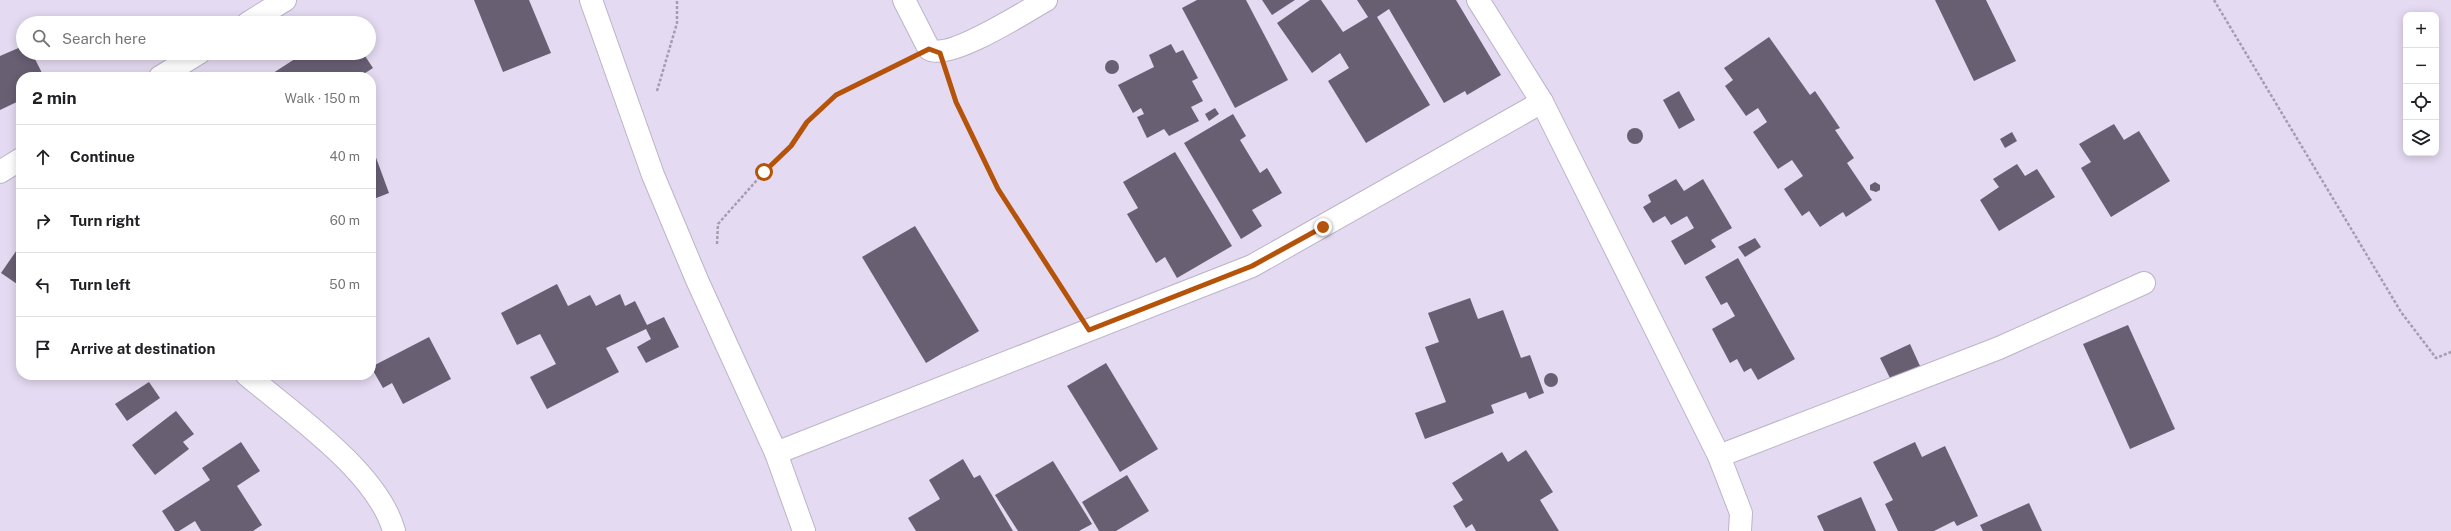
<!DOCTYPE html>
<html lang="en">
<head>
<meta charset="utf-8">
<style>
  :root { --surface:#fff; --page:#f2f2f2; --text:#202124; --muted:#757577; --line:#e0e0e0 }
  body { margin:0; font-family:"Public Sans",sans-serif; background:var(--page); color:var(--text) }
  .controls { position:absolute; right:12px; top:12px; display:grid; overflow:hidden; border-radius:8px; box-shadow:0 2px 10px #0003 }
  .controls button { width:36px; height:36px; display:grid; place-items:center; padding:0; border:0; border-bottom:1px solid var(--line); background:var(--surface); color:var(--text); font:20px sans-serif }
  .stop { position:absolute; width:12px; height:12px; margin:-9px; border:3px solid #b45309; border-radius:50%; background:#fff }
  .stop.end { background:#b45309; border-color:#fff; box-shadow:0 1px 4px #0008 }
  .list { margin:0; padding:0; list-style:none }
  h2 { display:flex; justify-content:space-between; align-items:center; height:52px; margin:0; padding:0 16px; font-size:17px }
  h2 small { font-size:13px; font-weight:400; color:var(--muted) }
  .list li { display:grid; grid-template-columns:26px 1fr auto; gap:12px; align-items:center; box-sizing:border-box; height:64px; padding:0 16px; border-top:1px solid var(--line) }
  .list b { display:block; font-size:15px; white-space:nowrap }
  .list em { font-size:13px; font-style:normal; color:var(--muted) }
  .icon { flex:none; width:22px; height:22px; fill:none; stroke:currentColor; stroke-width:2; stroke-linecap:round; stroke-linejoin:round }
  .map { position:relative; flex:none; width:2451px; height:531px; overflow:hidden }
  .search { position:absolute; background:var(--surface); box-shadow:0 2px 10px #0003; left:16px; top:16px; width:360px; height:44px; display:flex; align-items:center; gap:10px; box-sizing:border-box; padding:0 14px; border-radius:22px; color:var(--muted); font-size:15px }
  .panel { position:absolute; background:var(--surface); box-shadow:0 2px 10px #0003; left:16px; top:72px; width:360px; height:308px; border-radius:16px }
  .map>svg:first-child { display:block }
  .building { fill:#685f73 }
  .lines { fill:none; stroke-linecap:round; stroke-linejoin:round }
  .minor-casing { stroke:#bcb3c9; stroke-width:24 }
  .path { stroke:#a59daf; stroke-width:2.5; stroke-dasharray:3 2; stroke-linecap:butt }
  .minor { stroke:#fff; stroke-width:22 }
  .route { stroke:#b45309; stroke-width:5 }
</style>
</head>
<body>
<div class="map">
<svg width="2451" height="531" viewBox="0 0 2451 531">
  <rect width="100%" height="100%" fill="#e4daf1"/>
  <g class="building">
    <path d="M474 0H529L551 53 503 72Z"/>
    <path d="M1197 0H1246L1288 80 1235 108 1182 8Z"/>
    <path d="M1262 0H1295L1272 15Z"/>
    <path d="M1310 0H1321L1343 32 1368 17 1357 0H1456L1501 75 1467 95 1465 91 1444 103 1389 9 1377 17 1430 105 1366 143 1328 81 1349 68 1340 53 1312 73 1277 23Z"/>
    <path d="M1935 0H1986L2016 61 1974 81Z"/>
    <path d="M1769 37 1810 95 1815 91 1840 128 1835 130 1854 158 1847 163 1872 200 1846 217 1843 212 1820 227 1809 211 1802 216 1784 189 1803 176 1792 160 1778 169 1753 132 1767 122 1758 108 1746 116 1725 86 1733 80 1724 68Z"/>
    <path d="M1171 44 1176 53 1183 50 1198 78 1192 81 1203 101 1191 107 1199 121 1169 136 1164 129 1147 138 1137 117 1144 114 1141 108 1133 113 1118 85 1154 67 1149 55Z"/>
    <path d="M23 46V53H32L44 77H21V100L0 110V56Z"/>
    <path d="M304 53H363L373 68 359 77H267Z"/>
    <circle cx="1112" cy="67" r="7"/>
    <path d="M1679 91 1695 120 1679 129 1663 100Z"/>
    <path d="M1215 108 1219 114 1209 121 1205 114Z"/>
    <path d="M1233 114 1246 136 1240 140 1260 173 1267 168 1282 193 1252 210 1262 226 1241 239 1184 143Z"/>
    <path d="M2114 124 2124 140 2139 131 2170 181 2111 217 2081 168 2091 162 2079 144Z"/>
    <circle cx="1635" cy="136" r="8"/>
    <path d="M2012 132 2017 141 2005 148 2000 139Z"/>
    <path d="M371 144 389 193 371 200Z"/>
    <path d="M1175 152 1232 246 1177 278 1165 257 1156 263 1127 214 1138 208 1123 182Z"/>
    <path d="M2017 164 2025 176 2037 169 2055 197 1999 231 1980 200 1999 187 1993 179Z"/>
    <path d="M1676 179 1684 191 1703 179 1732 228 1711 240 1716 247 1685 265 1671 241 1694 228 1687 216 1671 225 1665 216 1653 223 1643 207 1651 202 1648 195Z"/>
    <path d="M1875 182 1880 185V190L1876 192 1870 190V185Z"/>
    <path d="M915 226 979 331 926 363 862 257Z"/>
    <path d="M1755 238 1761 247 1745 257 1738 247Z"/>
    <path d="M21 244V285L20 286 1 273Z"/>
    <path d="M1738 258 1795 359 1758 380 1751 368 1744 372 1737 359 1730 363 1712 329 1735 316 1727 302 1721 305 1705 277Z"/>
    <path d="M557 284 568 306 590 295 596 306 620 294 625 306 635 301 647 325 664 317 679 347 646 363 637 347 651 339 646 329 606 348 619 372 547 409 530 377 556 364 540 334 517 345 501 313Z"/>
    <path d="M1470 298 1478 319 1503 310 1521 358 1530 355 1544 393 1529 399 1526 392 1491 405 1494 413 1425 439 1415 413 1446 402 1425 347 1439 342 1428 313Z"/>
    <path d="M2128 325 2175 429 2130 449 2083 344Z"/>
    <path d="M429 337 451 379 403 404 392 383 383 388 371 367Z"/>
    <path d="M1910 344 1920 366 1891 380 1880 358Z"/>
    <path d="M1106 363 1158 449 1120 472 1067 386Z"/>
    <circle cx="1551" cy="380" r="7"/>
    <path d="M149 382 160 398 127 421 115 404Z"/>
    <path d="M176 411 194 434 183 442 189 449 155 475 132 445Z"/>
    <path d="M241 442 260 471 237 486 262 525 253 531H201L195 521 179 531H175L162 511 210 480 202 468Z"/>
    <path d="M1915 442 1922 457 1945 446 1978 516 1957 526 1954 521 1934 531H1898L1885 504 1893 500 1873 462Z"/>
    <path d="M1526 450 1553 492 1540 500 1559 531H1476L1472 524 1466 528 1453 506 1463 500 1452 483 1502 452 1508 462Z"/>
    <path d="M963 459 974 478 980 475 1013 531H916L908 518 940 499 929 480Z"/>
    <path d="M1053 461 1092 524 1079 531H1018L995 495Z"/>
    <path d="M1127 475 1149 511 1116 531H1099L1082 502Z"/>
    <path d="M1861 497 1876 531H1824L1817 516Z"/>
    <path d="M2029 503 2042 531H1983L1980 525Z"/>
  </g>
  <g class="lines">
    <defs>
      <g id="minor">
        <path d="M591 0 653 175 697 280 776 453 804 531"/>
        <path d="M904 0 929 49C949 61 1025 12 1046 0"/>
        <path d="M1478 0 1542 102 1719 456 1741 513 1740 531"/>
        <path d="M248 23 285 0"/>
        <path d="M160 77 199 53"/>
        <path d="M0 172 21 159"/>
        <path d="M247 375C293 414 378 472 394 531"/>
        <path d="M776 453 1252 266 1542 102"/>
        <path d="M1719 456 1999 348 2144 283"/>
      </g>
    </defs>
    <use href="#minor" class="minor-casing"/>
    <g class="path">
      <path d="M2214 0 2401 312 2436 358 2451 352"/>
      <path d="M949 80C976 162 1026 233 1073 304"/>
      <path d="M657 91 677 23V0"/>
      <path d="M717 244 718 224 764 172 791 146 807 122 836 95 902 63"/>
    </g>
    <use href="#minor" class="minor"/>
  </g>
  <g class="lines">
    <path class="route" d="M764 172 791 146 807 122 836 95 929 49 940 53 956 102 998 189 1089 330 1252 266 1323 227"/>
  </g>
</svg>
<div class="controls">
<button>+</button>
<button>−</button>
<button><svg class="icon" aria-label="locate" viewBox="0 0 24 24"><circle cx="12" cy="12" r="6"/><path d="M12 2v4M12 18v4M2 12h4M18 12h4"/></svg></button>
<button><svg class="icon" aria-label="layers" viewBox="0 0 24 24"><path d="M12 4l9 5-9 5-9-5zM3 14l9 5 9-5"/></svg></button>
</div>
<div class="stop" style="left:764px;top:172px"></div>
<div class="stop end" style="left:1323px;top:227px"></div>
<div class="search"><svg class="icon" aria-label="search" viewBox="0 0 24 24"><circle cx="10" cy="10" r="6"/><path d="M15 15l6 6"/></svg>Search here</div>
<section class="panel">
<h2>2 min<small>Walk · 150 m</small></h2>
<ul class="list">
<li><svg class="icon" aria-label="ahead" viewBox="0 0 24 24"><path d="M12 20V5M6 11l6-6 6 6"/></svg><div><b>Continue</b></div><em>40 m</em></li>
<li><svg class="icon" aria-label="right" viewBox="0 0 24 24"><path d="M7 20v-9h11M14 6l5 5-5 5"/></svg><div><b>Turn right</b></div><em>60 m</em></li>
<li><svg class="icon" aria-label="left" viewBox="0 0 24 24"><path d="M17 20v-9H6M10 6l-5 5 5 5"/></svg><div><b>Turn left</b></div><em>50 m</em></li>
<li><svg class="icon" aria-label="arrive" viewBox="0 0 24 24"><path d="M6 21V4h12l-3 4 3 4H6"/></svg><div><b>Arrive at destination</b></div></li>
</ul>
</section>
</div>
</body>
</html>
